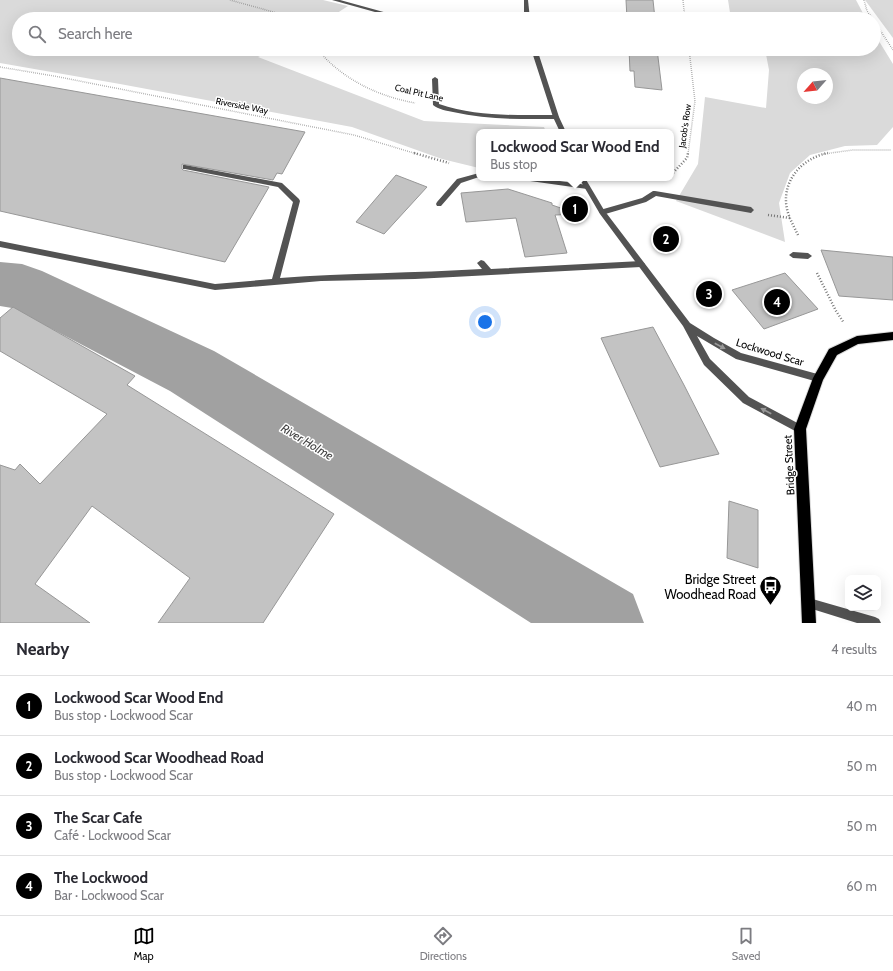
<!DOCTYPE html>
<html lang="en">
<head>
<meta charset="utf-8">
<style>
  :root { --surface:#fff; --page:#f7f7f7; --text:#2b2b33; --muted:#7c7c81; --line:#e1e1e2; --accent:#000 }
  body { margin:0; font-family:Cabin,sans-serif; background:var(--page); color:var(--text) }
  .controls { position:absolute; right:12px; bottom:12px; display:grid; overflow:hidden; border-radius:8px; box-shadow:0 4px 16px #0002 }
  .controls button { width:36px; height:36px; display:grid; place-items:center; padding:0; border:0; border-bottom:1px solid var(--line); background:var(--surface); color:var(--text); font:20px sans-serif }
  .compass { position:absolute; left:797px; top:68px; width:36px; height:36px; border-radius:50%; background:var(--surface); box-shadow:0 4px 16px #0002; rotate:243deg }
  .you { position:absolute; left:485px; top:322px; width:14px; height:14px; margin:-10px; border:3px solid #fff; border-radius:50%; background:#1a73e8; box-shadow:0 0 0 6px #1a73e833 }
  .badge { display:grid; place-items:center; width:26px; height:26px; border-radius:50%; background:var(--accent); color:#fff; font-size:13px; font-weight:700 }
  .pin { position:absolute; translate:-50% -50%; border:2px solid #fff; box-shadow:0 1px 4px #0006 }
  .popup { position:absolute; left:476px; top:129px; width:198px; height:52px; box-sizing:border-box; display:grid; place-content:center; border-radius:8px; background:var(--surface); filter:drop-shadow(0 1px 3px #0005); font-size:13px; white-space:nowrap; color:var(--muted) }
  .popup b { font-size:15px; color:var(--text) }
  .popup::after { content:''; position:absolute; left:50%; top:100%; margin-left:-8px; border:8px solid transparent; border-top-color:var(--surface) }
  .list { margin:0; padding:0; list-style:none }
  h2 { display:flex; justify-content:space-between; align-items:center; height:52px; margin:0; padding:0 16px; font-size:17px }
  h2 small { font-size:13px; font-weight:400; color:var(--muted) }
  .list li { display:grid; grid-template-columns:26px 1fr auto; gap:12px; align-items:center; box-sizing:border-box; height:60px; padding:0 16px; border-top:1px solid var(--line) }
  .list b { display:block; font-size:15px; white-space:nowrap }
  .list p { margin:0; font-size:13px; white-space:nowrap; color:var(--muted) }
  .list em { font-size:13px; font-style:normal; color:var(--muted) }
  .icon { flex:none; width:22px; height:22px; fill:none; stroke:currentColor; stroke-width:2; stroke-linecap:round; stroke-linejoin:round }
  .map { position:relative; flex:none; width:893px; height:623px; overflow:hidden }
  .search { position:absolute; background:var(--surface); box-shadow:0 4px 16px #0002; left:12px; right:12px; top:12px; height:44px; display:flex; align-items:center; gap:10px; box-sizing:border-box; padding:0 14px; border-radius:22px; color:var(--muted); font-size:15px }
  .sheet { height:292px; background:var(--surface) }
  nav { display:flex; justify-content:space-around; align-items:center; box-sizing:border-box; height:56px; border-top:1px solid var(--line); background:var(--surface); font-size:11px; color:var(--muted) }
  nav a { display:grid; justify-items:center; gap:2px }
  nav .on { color:var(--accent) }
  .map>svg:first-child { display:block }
  .green { fill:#dadada; fill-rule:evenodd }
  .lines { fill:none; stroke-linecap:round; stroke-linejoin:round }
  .river { fill:#a1a1a1; fill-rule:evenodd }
  .building { fill:#c3c3c3; stroke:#979797 }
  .primary-casing { stroke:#dbdbdb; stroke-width:2 }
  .path-far1 { stroke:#757575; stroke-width:1.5; stroke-dasharray:0.5 1.5; stroke-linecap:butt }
  .path { stroke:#757575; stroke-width:2.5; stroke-dasharray:1 2; stroke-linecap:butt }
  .service { fill:#535353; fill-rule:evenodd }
  .minor { fill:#535353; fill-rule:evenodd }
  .primary { fill:#000; fill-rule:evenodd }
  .oneway { fill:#989898 }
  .labels { text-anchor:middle; stroke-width:3; stroke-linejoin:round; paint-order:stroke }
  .far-street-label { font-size:9px; fill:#000; stroke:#fff }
  .street-label { font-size:11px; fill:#000; stroke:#fff }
  .water-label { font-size:12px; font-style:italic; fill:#424242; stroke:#fff }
  .near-poi-label { font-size:13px; fill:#000; stroke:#fff; text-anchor:end }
</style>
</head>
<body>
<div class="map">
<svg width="893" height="623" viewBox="0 0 893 623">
  <rect width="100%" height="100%" fill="#fff"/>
  <g class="green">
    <path d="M0 0H323L348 6 328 19H19V49H274L258 57 424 121 544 127 546 132H479V168L442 159 352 127 120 84 0 63Z"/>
    <path d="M728 0H856L866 19H731Z"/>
    <path d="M865 0H893V38Z"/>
    <path d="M874 33 893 64V127L877 145 845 146 810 155 790 173 779 203 785 242 676 201 698 164 705 97 766 108 769 70 765 49H874ZM803 74H827V98H803Z"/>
  </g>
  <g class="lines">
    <path class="river" d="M0 262 22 264 42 271 214 351 633 594 644 623H531L170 391 12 308 0 306Z"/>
  </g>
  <g class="building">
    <path d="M626 0H653L655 19H627Z"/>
    <path d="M629 49H657L662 90 635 87 634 71H630Z"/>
    <path d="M0 78 305 132 282 174 277 173 273 180 182 164V169L183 170 269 187 225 262 0 211Z"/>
    <path d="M396 175 427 187 384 234 356 222Z"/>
    <path d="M508 189 552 203V205L578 214 555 215 567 253 525 257 516 218 466 222 461 193Z"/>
    <path d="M821 250 893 257V300L839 296Z"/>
    <path d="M785 273 818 309 764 329 732 290Z"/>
    <path d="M13 307 135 376 127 385 334 514 263 623H158L190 578 92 506 35 584 90 623H0V465L15 470 20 464 40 484 107 414 0 351V318Z"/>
    <path d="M653 327 684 385 719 454 660 467 601 338Z"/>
    <path d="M729 501 758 510V568L727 558Z"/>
  </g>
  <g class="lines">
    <defs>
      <path id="primary" d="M893 332V340L858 344 837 355 823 380 806 429 816 623H802L794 429 813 378 829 349 857 336Z"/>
    </defs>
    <use href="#primary" class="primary-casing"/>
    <g class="path-far1">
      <path d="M230 0 288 16 290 19"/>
      <path d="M683 0 685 19"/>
      <path d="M864 0 867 11 873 19"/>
      <path d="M874 21 893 50"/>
      <path d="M317 49C342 79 377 96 415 103"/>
      <path d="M0 67 54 76 354 135 417 154"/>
      <path d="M688 154 695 101 689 49"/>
      <path d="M823 154 853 150H891"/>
    </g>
    <g class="path">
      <path d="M414 153 449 163"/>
      <path d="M671 175 687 158 688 153"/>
      <path d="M768 215 790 218"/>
      <path d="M798 235C794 227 789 218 787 209 781 181 802 158 828 153"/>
      <path d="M817 273 836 311 844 323"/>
    </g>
    <g class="service">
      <path d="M435 77 438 79 439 104C477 117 516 115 556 115L559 117 556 119C521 119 487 120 453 112 447 111 438 109 433 105L432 79Z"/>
      <path d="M183 165H185L282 183 299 199 300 201 280 278C347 273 415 273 482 269L477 263 481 260 484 261 491 269 641 261 645 264 641 267 415 279 321 281 215 290 0 247V241L215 284 272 279 293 202 278 187 185 169H183Z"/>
      <path d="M479 173V177L461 183 441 206H437L436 204 437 202 457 179Z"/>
      <path d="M520 178H539L587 185 590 187 587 189 523 180Z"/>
      <path d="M653 191H655L751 207 754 210 751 213 656 196 646 202 602 215 599 212 600 210 642 198Z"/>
      <path d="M793 252 808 253 812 256 808 259 793 258 789 255Z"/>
    </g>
    <g class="minor">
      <path d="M332 0H340L409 19H400Z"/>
      <path d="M524 0H528L530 19H524Z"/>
      <path d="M531 49H537L559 117 566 132H560L553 117Z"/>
      <path d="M579 178H585L604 210 690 323 714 338 741 353 821 375 822 378 821 381 818 382 736 359 697 336 710 359 749 397 803 426 805 429 803 432 800 433 797 432 743 403 704 365 683 326 600 214Z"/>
      <path d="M809 598 875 617 879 619 881 623H857L809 608 805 607 804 603 805 599Z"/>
    </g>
    <use href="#primary" class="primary"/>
  </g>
  <defs><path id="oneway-solid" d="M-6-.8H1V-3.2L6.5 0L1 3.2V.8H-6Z"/></defs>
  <g class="oneway">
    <use href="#oneway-solid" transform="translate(720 346) rotate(28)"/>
    <use href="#oneway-solid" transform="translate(766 411) rotate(-152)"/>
  </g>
  <defs>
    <symbol id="bus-pin" viewBox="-11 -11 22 30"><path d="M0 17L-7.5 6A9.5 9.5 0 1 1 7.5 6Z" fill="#000" stroke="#fff"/><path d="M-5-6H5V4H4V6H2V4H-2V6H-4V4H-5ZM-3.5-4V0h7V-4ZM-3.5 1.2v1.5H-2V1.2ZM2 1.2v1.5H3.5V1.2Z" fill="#fff"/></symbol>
  </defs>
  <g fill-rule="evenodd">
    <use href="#bus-pin" x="758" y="574" width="25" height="34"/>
  </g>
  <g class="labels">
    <g class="far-street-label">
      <text transform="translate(419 93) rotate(13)" y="3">Coal Pit Lane</text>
      <text transform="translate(242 106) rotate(11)" y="3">Riverside Way</text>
      <text transform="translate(685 126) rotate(-82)" y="3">Jacob's Row</text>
    </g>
    <g class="street-label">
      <text transform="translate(770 352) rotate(17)" y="4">Lockwood Scar</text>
      <text transform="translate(789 465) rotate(-93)" y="4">Bridge Street</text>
    </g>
    <g class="water-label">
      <text transform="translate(307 442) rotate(31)" y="4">River Holme</text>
    </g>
    <g class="near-poi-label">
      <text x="756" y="584">Bridge Street<tspan x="756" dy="15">Woodhead Road</tspan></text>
    </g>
  </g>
</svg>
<div class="controls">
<button><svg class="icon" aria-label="layers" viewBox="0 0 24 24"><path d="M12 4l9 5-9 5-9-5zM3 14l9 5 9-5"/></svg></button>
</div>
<svg class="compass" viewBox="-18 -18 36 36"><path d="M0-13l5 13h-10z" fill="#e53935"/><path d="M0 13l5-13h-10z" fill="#7c7c81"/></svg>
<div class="you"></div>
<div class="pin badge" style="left:575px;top:209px">1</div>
<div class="popup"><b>Lockwood Scar Wood End</b>Bus stop</div>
<div class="pin badge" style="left:666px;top:239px">2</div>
<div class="pin badge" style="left:709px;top:294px">3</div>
<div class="pin badge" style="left:777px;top:302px">4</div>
<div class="search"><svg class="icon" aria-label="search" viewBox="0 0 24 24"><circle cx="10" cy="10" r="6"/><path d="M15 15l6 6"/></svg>Search here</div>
</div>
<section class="sheet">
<h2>Nearby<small>4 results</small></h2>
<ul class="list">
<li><span class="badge">1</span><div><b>Lockwood Scar Wood End</b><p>Bus stop · Lockwood Scar</p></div><em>40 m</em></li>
<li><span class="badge">2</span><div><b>Lockwood Scar Woodhead Road</b><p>Bus stop · Lockwood Scar</p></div><em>50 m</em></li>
<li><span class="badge">3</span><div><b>The Scar Cafe</b><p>Café · Lockwood Scar</p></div><em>50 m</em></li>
<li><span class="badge">4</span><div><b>The Lockwood</b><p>Bar · Lockwood Scar</p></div><em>60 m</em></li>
</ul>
</section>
<nav>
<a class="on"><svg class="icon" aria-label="map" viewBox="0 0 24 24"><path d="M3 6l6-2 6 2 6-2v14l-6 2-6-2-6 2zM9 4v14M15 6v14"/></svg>Map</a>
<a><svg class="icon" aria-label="directions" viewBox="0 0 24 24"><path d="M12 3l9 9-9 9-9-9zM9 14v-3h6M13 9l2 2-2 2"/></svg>Directions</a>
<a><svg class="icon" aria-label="saved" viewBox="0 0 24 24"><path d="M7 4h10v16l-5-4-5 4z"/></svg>Saved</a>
</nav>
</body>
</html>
